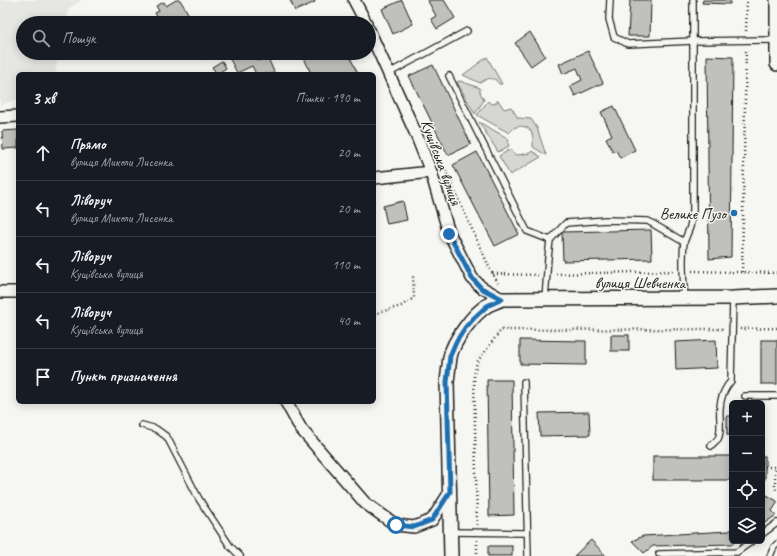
<!DOCTYPE html>
<html lang="uk">
<head>
<meta charset="utf-8">
<style>
  :root { --surface:#171b24; --page:#20242c; --text:#f1f3f6; --muted:#9ea1a6; --line:#363941 }
  body { margin:0; font-family:Caveat,sans-serif; background:var(--page); color:var(--text) }
  .controls { position:absolute; right:12px; bottom:12px; display:grid; overflow:hidden; border-radius:6px; box-shadow:0 2px 10px #0003 }
  .controls button { width:36px; height:36px; display:grid; place-items:center; padding:0; border:0; border-bottom:1px solid var(--line); background:var(--surface); color:var(--text); font:20px sans-serif }
  .stop { position:absolute; width:12px; height:12px; margin:-9px; border:3px solid #1f6fb2; border-radius:50%; background:#fff }
  .stop.end { background:#1f6fb2; border-color:#fff; box-shadow:0 1px 4px #0008 }
  .list { margin:0; padding:0; list-style:none }
  h2 { display:flex; justify-content:space-between; align-items:center; height:52px; margin:0; padding:0 16px; font-size:17px }
  h2 small { font-size:13px; font-weight:400; color:var(--muted) }
  .list li { display:grid; grid-template-columns:26px 1fr auto; gap:12px; align-items:center; box-sizing:border-box; height:56px; padding:0 16px; border-top:1px solid var(--line) }
  .list b { display:block; font-size:15px; white-space:nowrap }
  .list p { margin:0; font-size:13px; white-space:nowrap; color:var(--muted) }
  .list em { font-size:13px; font-style:normal; color:var(--muted) }
  .icon { flex:none; width:22px; height:22px; fill:none; stroke:currentColor; stroke-width:2; stroke-linecap:round; stroke-linejoin:round }
  .map { position:relative; flex:none; width:777px; height:556px; overflow:hidden }
  .search { position:absolute; background:var(--surface); box-shadow:0 2px 10px #0003; left:16px; top:16px; width:360px; height:44px; display:flex; align-items:center; gap:10px; box-sizing:border-box; padding:0 14px; border-radius:22px; color:var(--muted); font-size:15px }
  .panel { position:absolute; background:var(--surface); box-shadow:0 2px 10px #0003; left:16px; top:72px; width:360px; height:332px; border-radius:6px }
  .map>svg:first-child { display:block }
  .built { fill:#e6e6e2 }
  .green { fill:#d6d6d2; stroke:#797977 }
  .building { fill:#c0c0bd; stroke:#1c1c1c }
  .lines { fill:none; stroke-linecap:round; stroke-linejoin:round }
  .service-casing { stroke:#1c1c1c; stroke-width:8 }
  .minor-casing { stroke:#1c1c1c; stroke-width:14 }
  .tertiary-casing { stroke:#1c1c1c; stroke-width:16 }
  .path { stroke:#1c1c1c; stroke-width:2.5; stroke-dasharray:1 3; stroke-linecap:butt }
  .service { stroke:#f6f6f2; stroke-width:5.5 }
  .minor { stroke:#f6f6f2; stroke-width:11 }
  .tertiary { stroke:#f6f6f2; stroke-width:13 }
  .route { stroke:#1f6fb2; stroke-width:5 }
  .poi-dot { fill:#1f6fb2; stroke:#f6f6f2; stroke-width:1.5 }
  .labels { text-anchor:middle; stroke-width:3; stroke-linejoin:round; paint-order:stroke }
  .street-label { font-size:16px; fill:#1c1c1c; stroke:#f6f6f2 }
  .poi-label { font-size:16px; fill:#1c1c1c; stroke:#f6f6f2; text-anchor:end }
</style>
</head>
<body>
<div class="map">
<svg width="777" height="556" viewBox="0 0 777 556">
  <rect width="100%" height="100%" fill="#f6f6f2"/>
  <filter id="ink" filterUnits="userSpaceOnUse"><feTurbulence type="fractalNoise" baseFrequency=".025" numOctaves="2"/><feDisplacementMap in="SourceGraphic" scale="8" xChannelSelector="R" yChannelSelector="G"/><feConvolveMatrix kernelMatrix="1 2 1 2 8 2 1 2 1" color-interpolation-filters="sRGB"/></filter>
  <g filter="url(#ink)">
    <path class="built" d="M0 0H82L69 8 66 23H23V53H59L55 74H18V99L0 105Z"/>
    <g class="green">
      <path d="M487 57 502 84H499L496 80C489 77 486 79 480 83L463 75Z"/>
      <path d="M460 81 480 88V92L484 100 475 114 457 82Z"/>
      <path d="M498 100 504 109 511 107 518 118 531 119 537 128 546 155 533 147C533 142 534 135 530 130 527 126 519 125 514 128 514 128 510 132 509 133L477 115 488 101 491 104 496 103Z"/>
      <path d="M479 122 509 139 508 143 509 146 498 152Z"/>
      <path d="M511 149 514 154 518 155 530 153 532 151 541 157 510 175 499 156Z"/>
    </g>
    <g class="building">
      <path d="M176 0H180L194 23H161L155 13 159 11 156 6 164 2 166 6Z"/>
      <path d="M290 0H314L315 2 295 11Z"/>
      <path d="M402 0 413 24 393 34 382 9Z"/>
      <path d="M430 0H444L455 18 437 29 431 19 436 16 428 1Z"/>
      <path d="M630 0H651L650 36H628Z"/>
      <path d="M703 0H730V4L702 3Z"/>
      <path d="M230 16 233 23H216Z"/>
      <path d="M530 32 545 56 531 66 515 43Z"/>
      <path d="M588 51 603 83 575 96 570 86 582 80 577 68 563 74 559 64Z"/>
      <path d="M200 53H213L204 59Z"/>
      <path d="M239 53H254L258 61 267 56 275 74H256L252 66 237 73 229 57Z"/>
      <path d="M302 53H348L358 74H322L321 73 311 74Z"/>
      <path d="M707 56 733 57 731 257 709 259Z"/>
      <path d="M222 61 226 68 217 74 212 67Z"/>
      <path d="M433 65 471 144 448 155 409 76Z"/>
      <path d="M614 106 635 150 620 158 616 150 613 152 606 138 612 135 601 112Z"/>
      <path d="M18 130V148L3 149 2 131Z"/>
      <path d="M477 152 519 234 495 246 453 165Z"/>
      <path d="M403 201 407 220 387 224 383 206Z"/>
      <path d="M651 230 652 259 563 261 562 232Z"/>
      <rect x="611" y="335" width="18" height="16"/>
      <path d="M520 340 586 341V365L520 364Z"/>
      <path d="M716 340 717 368 676 370 675 342Z"/>
      <rect x="761" y="340" width="16" height="44"/>
      <path d="M487 380H512L514 515 489 516Z"/>
      <path d="M589 412 590 435 540 436 539 413Z"/>
      <rect x="727" y="416" width="5" height="19"/>
      <rect x="653" y="456" width="78" height="24"/>
      <rect x="762" y="456" width="3" height="23"/>
      <path d="M767 495 777 501V503L772 511 776 515 762 525V509L763 507Z"/>
      <path d="M732 529V541H737L732 544 653 546 644 553 632 541 643 536 729 531Z"/>
      <path d="M591 540 606 556H574Z"/>
      <rect x="488" y="546" width="24" height="10"/>
    </g>
    <g class="lines">
      <defs>
        <g id="service">
          <path d="M610 0 609 19 614 37 628 44 693 41 777 40"/>
          <path d="M389 73 467 31"/>
          <path d="M449 76 527 231 550 240"/>
          <path d="M684 242 690 227 693 210V0"/>
          <path d="M545 299 548 258 550 240 566 223 606 220 648 221 684 242C682 261 683 279 685 298"/>
          <path d="M524 382 528 556"/>
          <path d="M745 396H777"/>
          <path d="M142 425 156 429 167 437 199 499 230 546 240 556"/>
          <path d="M711 446C713 443 716 441 718 439 721 433 720 426 720 420 719 404 721 393 731 381L733 298"/>
          <path d="M451 532 527 533"/>
          <path d="M762 534 777 523"/>
          <path d="M659 554 737 552 752 541"/>
          <path d="M770 556 774 547 777 544"/>
        </g>
        <g id="minor">
          <path d="M354 0 366 23"/>
          <path d="M369 30 415 132 431 172 449 233 472 278 481 287 502 299"/>
          <path d="M0 117 18 116"/>
          <path d="M374 178 431 172"/>
          <path d="M0 292H18"/>
          <path d="M286 402 301 429 365 503 396 525 414 527 432 520 450 492"/>
        </g>
        <g id="tertiary">
          <path d="M777 0V64"/>
          <path d="M451 556 447 382C448 374 449 365 450 357 453 341 474 313 488 305 492 303 498 301 502 299L733 298 777 296"/>
        </g>
      </defs>
      <use href="#service" class="service-casing"/>
      <use href="#minor" class="minor-casing"/>
      <use href="#tertiary" class="tertiary-casing"/>
      <g class="path">
        <path d="M746 31 747 0"/>
        <path d="M442 163 490 269 498 283"/>
        <path d="M692 271 777 273"/>
        <path d="M742 272 746 48"/>
        <path d="M493 274 539 275"/>
        <path d="M556 274 675 271"/>
        <path d="M374 314 401 306 414 298 413 276"/>
        <path d="M740 329 777 328"/>
        <path d="M765 467H775V488L777 491"/>
        <path d="M477 525 474 376 477 362 501 330 725 329"/>
        <path d="M477 540V556"/>
      </g>
      <use href="#service" class="service"/>
      <use href="#minor" class="minor"/>
      <use href="#tertiary" class="tertiary"/>
    </g>
  </g>
  <g class="lines" filter="url(#ink)">
    <path class="route" d="M396 525 414 527 432 520 450 492 447 382 450 356 456 342 465 328 474 318 487 306 502 299 481 288 472 278 449 234"/>
  </g>
  <circle class="poi-dot" cx="734" cy="213" r="4"/>
  <g class="labels">
    <g class="street-label">
      <text transform="translate(442 162) rotate(70)" y="6">Кущівська вулиця</text>
      <text x="640" y="288">вулиця Шевченка</text>
    </g>
    <g class="poi-label">
      <text x="726" y="219">Велике Пузо</text>
    </g>
  </g>
</svg>
<div class="controls">
<button>+</button>
<button>−</button>
<button><svg class="icon" aria-label="locate" viewBox="0 0 24 24"><circle cx="12" cy="12" r="6"/><path d="M12 2v4M12 18v4M2 12h4M18 12h4"/></svg></button>
<button><svg class="icon" aria-label="layers" viewBox="0 0 24 24"><path d="M12 4l9 5-9 5-9-5zM3 14l9 5 9-5"/></svg></button>
</div>
<div class="stop" style="left:396px;top:525px"></div>
<div class="stop end" style="left:449px;top:234px"></div>
<div class="search"><svg class="icon" aria-label="search" viewBox="0 0 24 24"><circle cx="10" cy="10" r="6"/><path d="M15 15l6 6"/></svg>Пошук</div>
<section class="panel">
<h2>3 хв<small>Пішки · 190 m</small></h2>
<ul class="list">
<li><svg class="icon" aria-label="ahead" viewBox="0 0 24 24"><path d="M12 20V5M6 11l6-6 6 6"/></svg><div><b>Прямо</b><p>вулиця Миколи Лисенка</p></div><em>20 m</em></li>
<li><svg class="icon" aria-label="left" viewBox="0 0 24 24"><path d="M17 20v-9H6M10 6l-5 5 5 5"/></svg><div><b>Ліворуч</b><p>вулиця Миколи Лисенка</p></div><em>20 m</em></li>
<li><svg class="icon" aria-label="left" viewBox="0 0 24 24"><path d="M17 20v-9H6M10 6l-5 5 5 5"/></svg><div><b>Ліворуч</b><p>Кущівська вулиця</p></div><em>110 m</em></li>
<li><svg class="icon" aria-label="left" viewBox="0 0 24 24"><path d="M17 20v-9H6M10 6l-5 5 5 5"/></svg><div><b>Ліворуч</b><p>Кущівська вулиця</p></div><em>40 m</em></li>
<li><svg class="icon" aria-label="arrive" viewBox="0 0 24 24"><path d="M6 21V4h12l-3 4 3 4H6"/></svg><div><b>Пункт призначення</b></div></li>
</ul>
</section>
</div>
</body>
</html>
